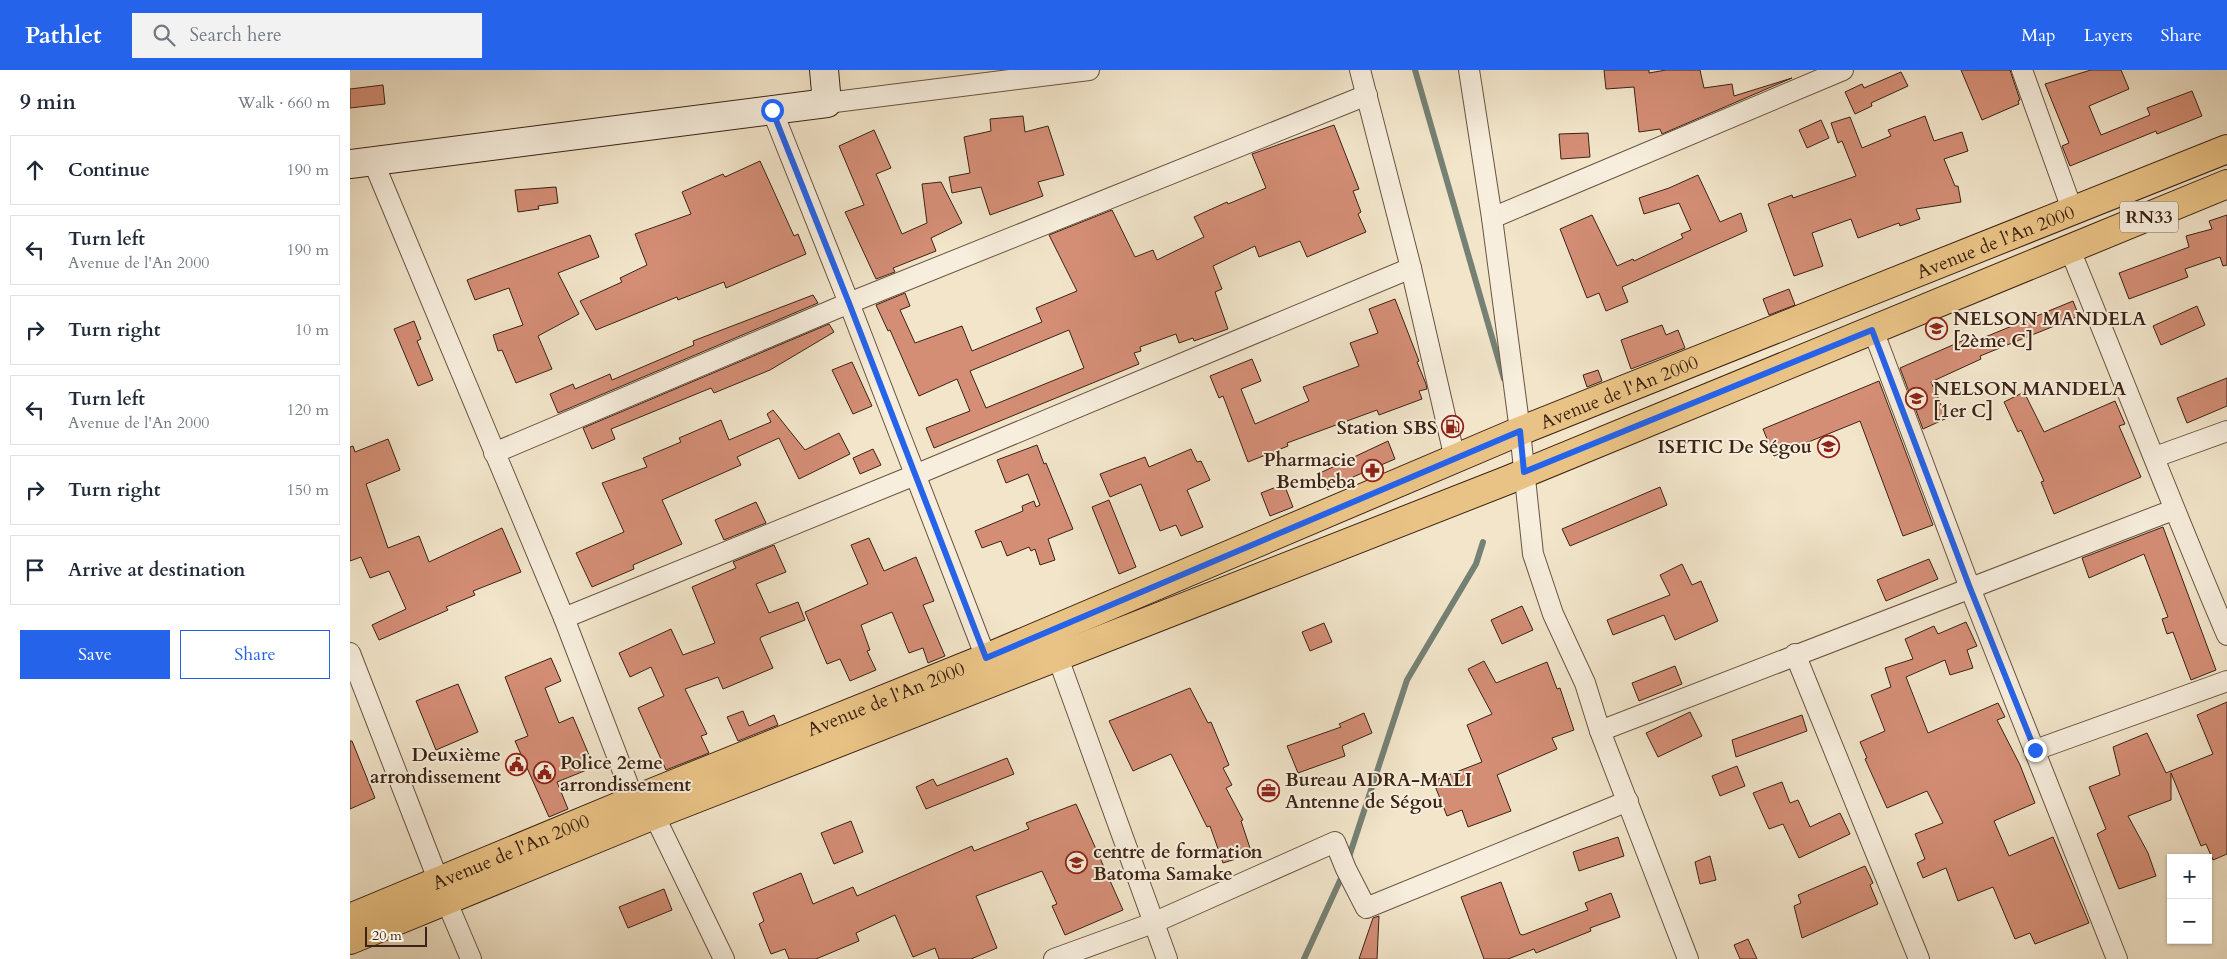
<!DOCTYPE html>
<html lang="en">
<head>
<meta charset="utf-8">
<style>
  :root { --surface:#fff; --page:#f2f2f3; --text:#1f2937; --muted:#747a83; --line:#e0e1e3; --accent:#2563eb }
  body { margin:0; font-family:Cardo,serif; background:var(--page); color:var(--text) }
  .controls { position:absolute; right:15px; bottom:15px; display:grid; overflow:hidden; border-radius:0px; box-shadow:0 1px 4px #0004 }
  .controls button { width:45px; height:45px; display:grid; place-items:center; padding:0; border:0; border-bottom:1px solid var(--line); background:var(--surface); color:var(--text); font:25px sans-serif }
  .scale { position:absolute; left:15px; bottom:12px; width:62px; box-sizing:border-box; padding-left:5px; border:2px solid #3c2313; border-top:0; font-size:14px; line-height:18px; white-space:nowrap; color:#3c2313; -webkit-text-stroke:4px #f7eedd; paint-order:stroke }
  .stop { position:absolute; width:15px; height:15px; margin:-11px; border:4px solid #2563eb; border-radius:50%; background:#fff }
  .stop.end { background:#2563eb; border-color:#fff; box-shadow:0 1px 5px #0008 }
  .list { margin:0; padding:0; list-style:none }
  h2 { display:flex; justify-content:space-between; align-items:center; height:65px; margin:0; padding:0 20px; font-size:21px }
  h2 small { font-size:16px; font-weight:400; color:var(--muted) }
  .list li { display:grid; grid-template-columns:32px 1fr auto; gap:15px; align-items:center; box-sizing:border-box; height:70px; margin:0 10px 10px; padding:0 10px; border:1px solid var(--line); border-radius:0px }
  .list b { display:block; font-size:19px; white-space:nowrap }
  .list p { margin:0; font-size:16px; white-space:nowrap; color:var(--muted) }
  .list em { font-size:16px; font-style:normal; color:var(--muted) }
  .actions { display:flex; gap:10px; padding:15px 20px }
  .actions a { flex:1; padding:11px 0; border:1px solid var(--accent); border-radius:0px; text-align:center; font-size:18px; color:var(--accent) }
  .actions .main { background:var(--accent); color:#fff }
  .icon { flex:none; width:28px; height:28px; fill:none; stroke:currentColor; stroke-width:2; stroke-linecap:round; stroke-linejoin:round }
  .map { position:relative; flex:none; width:1877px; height:889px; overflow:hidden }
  header { display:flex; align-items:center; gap:30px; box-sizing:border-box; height:70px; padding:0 25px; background:var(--accent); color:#fff }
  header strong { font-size:24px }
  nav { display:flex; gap:28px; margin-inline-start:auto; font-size:18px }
  .search { width:350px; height:45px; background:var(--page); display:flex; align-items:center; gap:12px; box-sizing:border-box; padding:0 18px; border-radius:0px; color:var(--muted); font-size:19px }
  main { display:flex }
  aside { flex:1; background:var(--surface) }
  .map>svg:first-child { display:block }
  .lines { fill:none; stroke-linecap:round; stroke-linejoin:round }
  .stream { stroke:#758174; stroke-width:6 }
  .building { fill:#d48e76; stroke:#3c2313; fill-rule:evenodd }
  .street-casing { stroke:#6a5441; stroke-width:22 }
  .secondary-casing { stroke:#3c2313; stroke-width:30 }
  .primary-casing { stroke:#3c2313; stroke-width:30 }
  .street { stroke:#f7eedd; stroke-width:20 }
  .secondary { stroke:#f7eedd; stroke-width:28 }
  .primary { stroke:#e9c285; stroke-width:28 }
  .route { stroke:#2563eb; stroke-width:6 }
  .labels { text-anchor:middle; stroke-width:4; stroke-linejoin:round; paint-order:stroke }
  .shield { fill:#f7eedd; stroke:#746050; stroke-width:1 }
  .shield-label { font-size:18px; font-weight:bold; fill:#3c2313 }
  .street-label { font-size:19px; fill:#3c2313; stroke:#f7eedd }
  .poi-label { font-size:19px; font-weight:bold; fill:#3c2313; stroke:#f7eedd; text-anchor:start }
</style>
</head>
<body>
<header>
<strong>Pathlet</strong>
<div class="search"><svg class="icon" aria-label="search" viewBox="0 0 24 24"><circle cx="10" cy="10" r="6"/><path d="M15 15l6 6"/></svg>Search here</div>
<nav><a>Map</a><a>Layers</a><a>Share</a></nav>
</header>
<main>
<aside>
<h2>9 min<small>Walk · 660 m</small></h2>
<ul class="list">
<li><svg class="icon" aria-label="ahead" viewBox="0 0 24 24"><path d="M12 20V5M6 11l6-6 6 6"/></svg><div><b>Continue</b></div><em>190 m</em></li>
<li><svg class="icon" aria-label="left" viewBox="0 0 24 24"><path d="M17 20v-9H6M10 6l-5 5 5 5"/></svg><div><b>Turn left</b><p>Avenue de l'An 2000</p></div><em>190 m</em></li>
<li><svg class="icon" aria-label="right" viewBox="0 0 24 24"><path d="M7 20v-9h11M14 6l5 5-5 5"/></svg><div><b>Turn right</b></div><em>10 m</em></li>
<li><svg class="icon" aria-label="left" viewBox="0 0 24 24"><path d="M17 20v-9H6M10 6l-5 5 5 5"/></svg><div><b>Turn left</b><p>Avenue de l'An 2000</p></div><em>120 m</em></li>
<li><svg class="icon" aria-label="right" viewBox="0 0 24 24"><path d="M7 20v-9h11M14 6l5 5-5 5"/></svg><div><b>Turn right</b></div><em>150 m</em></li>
<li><svg class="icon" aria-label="arrive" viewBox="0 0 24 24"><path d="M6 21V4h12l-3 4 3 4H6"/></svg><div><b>Arrive at destination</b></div></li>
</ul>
<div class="actions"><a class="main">Save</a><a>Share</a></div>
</aside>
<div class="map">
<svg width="1877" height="889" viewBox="0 0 1877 889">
  <rect width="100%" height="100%" fill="#f2e5ca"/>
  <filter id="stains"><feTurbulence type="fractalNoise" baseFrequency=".004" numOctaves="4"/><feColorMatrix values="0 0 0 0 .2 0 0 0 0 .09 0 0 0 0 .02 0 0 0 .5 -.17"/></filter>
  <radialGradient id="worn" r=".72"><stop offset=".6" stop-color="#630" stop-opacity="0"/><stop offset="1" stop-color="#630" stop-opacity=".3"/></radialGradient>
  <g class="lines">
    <g class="stream">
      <path d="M1065 0 1154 309"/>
      <path d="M998 790 1057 610 1126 494 1133 472"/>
      <path d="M954 889 993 804"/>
    </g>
  </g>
  <g class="building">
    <path d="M1254 0H1299V3L1316 0H1350L1354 18 1382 14 1384 26 1442 8 1312 64 1310 59 1289 62 1284 17 1256 19Z"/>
    <path d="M1611 0H1660L1670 30 1668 31 1669 34 1632 50Z"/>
    <path d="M1741 0H1771L1779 19 1739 36 1751 65 1800 45 1797 38 1842 21 1852 46 1807 64 1806 61 1720 96 1712 76 1719 73 1695 14Z"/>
    <path d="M1551 2 1558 16 1521 33 1522 36 1505 44 1495 22 1512 14 1514 18Z"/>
    <path d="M33 15 35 34 0 38V19Z"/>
    <path d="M673 46 675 62 698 56 714 105 688 112 693 126 640 145 631 117 602 123 599 107 620 103 614 67 641 61 640 49Z"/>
    <path d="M1575 46 1584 71 1612 62 1618 81 1594 89 1605 116H1608L1611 132 1566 139 1570 149 1550 156 1549 153 1508 168 1501 149 1462 163 1473 196 1444 206 1418 134 1442 125 1443 128 1506 106 1492 71 1488 73 1481 53 1500 47 1512 78 1541 66 1538 60Z"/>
    <path d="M1471 50 1479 68 1457 78 1449 60Z"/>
    <path d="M984 55 1009 119 1003 121 1011 142 1008 144 1016 162 957 187 950 171 909 187 905 176 863 196 872 219 865 222 878 259 844 271 843 268 829 273 826 264 790 277 791 281 784 283 789 294 584 378 576 358 620 341 607 309 569 326 540 260 538 261 526 235 555 223 560 236 550 240 565 273 612 256 622 281 692 252 686 238 727 221 699 165 762 140 785 187 803 180 807 190 854 167 844 147 877 132 878 134 916 118 902 84ZM719 260 734 298 636 338 620 301Z"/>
    <path d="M524 60 541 98 526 104 552 164 577 153 572 114 591 112 612 153 581 168 586 181 543 198 545 202 526 209 495 142 514 135 489 76Z"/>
    <path d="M1238 63 1240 87 1211 89 1209 64Z"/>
    <path d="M410 91 444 166 448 164 456 184 376 218 374 212 328 230 327 227 246 260 230 231 272 212 270 208 297 195 285 164 341 144 332 122 373 104 375 107Z"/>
    <path d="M1348 105 1370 152 1391 143 1397 161 1272 217 1278 232 1256 241 1249 223 1237 228 1210 159 1242 145 1267 196 1283 189 1284 191 1333 168 1331 164 1341 160 1329 133 1294 144 1289 128 1319 118Z"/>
    <path d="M206 117 208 133 188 136 189 139 168 142 165 120Z"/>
    <path d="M1877 145V195L1873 196 1870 187 1835 199 1838 207 1779 229 1769 203 1839 177 1836 166 1862 159 1859 151Z"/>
    <path d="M240 165 249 187 208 203 229 244 188 266 202 299 166 313 152 280 148 281 143 265 173 255 159 218 125 230 117 210Z"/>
    <path d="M1439 219 1445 235 1419 245 1413 229Z"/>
    <path d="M463 225 468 233 208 343 200 324 223 314 225 319 260 304 262 310 344 275 343 271Z"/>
    <path d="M1045 229 1069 291 1067 292 1076 314 1077 319 1069 321 1072 329 1029 345 1027 340 937 373 938 376 898 392 873 326 869 328 860 306 902 289 911 311 891 319 905 354 959 331 953 317 1009 296 1000 273 1028 263 1019 239Z"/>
    <path d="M1723 231 1729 246 1630 286 1631 289 1581 312 1597 348 1573 359 1550 298 1621 267 1623 272Z"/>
    <path d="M1847 236 1855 255 1811 275 1803 256Z"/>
    <path d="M64 251 71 269 67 271 83 310 68 316 44 259Z"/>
    <path d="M479 254 484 262 420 300 364 323 361 318 261 359 265 369 242 379 233 358Z"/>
    <path d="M1312 255 1316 265 1328 260 1335 278 1281 299 1271 270Z"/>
    <path d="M502 292 522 336 503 344 482 300Z"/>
    <path d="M1248 300 1252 311 1237 317 1233 305Z"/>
    <path d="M1877 308V336L1837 353 1827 328Z"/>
    <path d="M1529 311 1583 455 1553 466 1510 351 1424 386 1413 359Z"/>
    <path d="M1674 322 1694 362 1765 331 1775 354 1769 356 1791 407 1704 444 1691 412 1694 411 1671 360 1668 362 1654 332Z"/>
    <path d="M423 340 455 380 489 363 500 384 449 409 429 368 387 387 391 395 312 430 332 474 283 495 284 499 242 517 226 483 274 462 252 413 297 397 293 388 331 372 329 368 371 350 379 370 421 352 417 344Z"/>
    <path d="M38 369 50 400 16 414 38 478 69 466 79 492 152 458 171 502 123 521 125 525 96 537 98 540 29 570 22 555 56 539 39 501 20 508 11 487 0 491V377L3 376 5 382Z"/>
    <path d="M1038 371 1045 389 1003 407 1004 409 978 420 970 403Z"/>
    <path d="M687 375 694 394 696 393 723 459 698 469 705 490 690 495 685 479 681 481 679 477 657 486 651 471 632 478 625 461 673 441 672 436 684 431 686 437 690 435 678 404 656 413 647 390Z"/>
    <path d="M523 379 531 395 510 404 503 388Z"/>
    <path d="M841 379 847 392 851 391 860 410 837 420 853 457 831 466 826 455 810 461 791 414 760 427 750 404 795 387 799 397Z"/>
    <path d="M934 414 943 437 920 446 911 423Z"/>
    <path d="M1310 417 1317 435 1220 476 1212 459Z"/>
    <path d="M759 430 786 497 769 504 742 437Z"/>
    <path d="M406 432 416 453 374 470 365 450Z"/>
    <path d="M1813 457 1866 600 1841 610 1823 562 1817 564 1812 549 1818 547 1794 484 1739 508 1732 488Z"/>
    <path d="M519 468 534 501 566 487 584 531 573 535 595 586 578 593 573 578 559 583 542 542 511 555 520 580 517 581 526 600 500 611 490 589 477 594 455 542 518 514 501 475Z"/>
    <path d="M424 475 436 502 406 514 419 543 448 532 455 550 411 567 410 569 423 598 373 619 368 607 335 619 357 664 351 666 359 683 316 700 288 638 314 626 301 597 280 607 269 583 321 559 333 585 365 573 342 517 386 498 383 492Z"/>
    <path d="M1579 489 1588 509 1536 531 1527 510Z"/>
    <path d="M1332 494 1342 515 1351 511 1368 551 1325 570 1314 545 1263 565 1257 550 1320 525 1310 505Z"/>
    <path d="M1172 536 1183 560 1152 574 1141 550Z"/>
    <path d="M1616 552 1627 576 1617 580 1623 598 1600 605 1595 590 1556 607 1578 663 1648 633 1655 647 1647 650 1670 695 1685 733 1644 751 1659 786 1703 767 1739 853 1685 874 1680 863 1665 869 1643 817 1608 831 1596 798 1573 808 1567 793 1575 789 1565 764 1593 753 1577 721 1537 738 1515 689 1517 688 1510 672 1535 661 1521 625 1541 617 1535 598 1563 589 1555 569 1584 556 1588 564Z"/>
    <path d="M974 553 982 572 960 581 952 562Z"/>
    <path d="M201 588 211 611 195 618 209 653 223 647 244 697 207 712 218 739 199 747 165 671 178 666 155 607Z"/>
    <path d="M1134 591 1146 613 1197 592 1207 619 1210 618 1224 660 1202 668 1207 679 1147 705 1161 741 1118 757 1112 740 1097 746 1083 711 1132 692 1117 655 1142 644 1118 599Z"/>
    <path d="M1325 596 1332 614 1289 631 1282 613Z"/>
    <path d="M108 614 128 662 86 680 66 631Z"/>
    <path d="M840 618 858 653 861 652 879 695 873 698 882 715 876 718 893 750 891 751 902 784 873 793 860 756 857 757 821 684 783 701 759 651Z"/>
    <path d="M1877 632V784L1863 790 1856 774 1851 776 1821 703V730L1778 746 1798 783 1806 806 1769 819 1747 764 1756 759 1739 717 1770 705 1763 677 1797 663 1816 703 1863 684 1847 645Z"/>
    <path d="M393 641 399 656 424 645 428 655 388 671 377 647Z"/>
    <path d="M1340 642 1352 666 1308 687 1296 663Z"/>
    <path d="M1014 643 1022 663 992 676 995 686 948 703 937 676 991 657 989 654Z"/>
    <path d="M1452 645 1457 661 1386 687 1382 670Z"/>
    <path d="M0 671H2L25 728 0 739Z"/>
    <path d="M657 688 664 704 576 739 566 717 583 709 587 716Z"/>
    <path d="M1387 696 1395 716 1370 726 1362 706Z"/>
    <path d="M1432 712 1440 733 1448 730 1460 757 1490 743 1500 764 1449 788 1433 754 1419 759 1403 723Z"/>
    <path d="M726 734 773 840 715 865 702 836 707 834 692 801 626 826 647 878 621 889H589L585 878 563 887 545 845 506 863 509 871 466 889H439L435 879 421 884 409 854 414 851 403 823 451 803 463 834 503 817 507 826 622 776 624 781 679 759 676 753Z"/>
    <path d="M501 751 513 782 484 794 471 763Z"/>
    <path d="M1268 767 1274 786 1229 801 1223 782Z"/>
    <path d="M1360 786 1366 810 1350 814 1345 792Z"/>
    <path d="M1515 796 1523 813 1520 815 1528 834 1452 868 1444 836 1451 833 1448 825Z"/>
    <path d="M1151 812 1170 864 1173 865 1238 840 1235 833 1261 823 1270 847 1240 858 1241 861 1186 883 1184 879 1158 889H1134L1111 827Z"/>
    <path d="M314 819 322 840 278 858 269 837Z"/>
    <path d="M1029 846 1027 889H1009L1023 848Z"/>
    <path d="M1398 869 1407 889H1390L1384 875Z"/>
  </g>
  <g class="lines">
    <defs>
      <g id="street">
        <path d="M1010 0 1061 198 1105 389"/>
        <path d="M1119 0 1142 148 1170 361 1183 484 1203 544 1235 613 1250 661 1338 889"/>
        <path d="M1672 0 1723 142"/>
        <path d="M477 33 739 0"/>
        <path d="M422 40 499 233 636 588"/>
        <path d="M23 91 214 548 284 730"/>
        <path d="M1142 148 1493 0"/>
        <path d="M1720 180C1773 308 1822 437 1877 565"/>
        <path d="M1523 260 1620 518 1767 889"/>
        <path d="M144 383 499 233 1017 25"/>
        <path d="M1805 387 1877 361"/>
        <path d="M214 548 565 405 1061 198"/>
        <path d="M0 583 96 830 121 889"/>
        <path d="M1445 584 1569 889"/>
        <path d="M708 588 817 889"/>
        <path d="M1250 661 1823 440"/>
        <path d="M1685 680 1877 611"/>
        <path d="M304 745 374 889"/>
        <path d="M704 889 803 853 985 772 996 799 1016 838 1278 731"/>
      </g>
      <path id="secondary" d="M0 94 477 33 474 0"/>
      <g id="primary">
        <path id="s1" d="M0 848 284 730 636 588 1170 361 1877 79"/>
        <path d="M0 870 304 745 1158 410 1877 114"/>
      </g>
    </defs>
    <use href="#street" class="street-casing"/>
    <use href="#secondary" class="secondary-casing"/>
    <use href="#primary" class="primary-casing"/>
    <use href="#street" class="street"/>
    <use href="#secondary" class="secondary"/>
    <use href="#primary" class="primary"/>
  </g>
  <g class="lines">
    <path class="route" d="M422 40 499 233 636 588 1170 361 1174 402 1522 260 1620 518 1685 680"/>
  </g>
  <defs>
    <symbol id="school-ring" viewBox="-11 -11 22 22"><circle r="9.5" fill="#f7eedd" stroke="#8f2418" stroke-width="1.5"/><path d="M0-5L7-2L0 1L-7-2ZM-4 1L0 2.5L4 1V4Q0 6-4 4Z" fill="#8f2418"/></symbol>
    <symbol id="fuel-ring" viewBox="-11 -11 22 22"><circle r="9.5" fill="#f7eedd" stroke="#8f2418" stroke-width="1.5"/><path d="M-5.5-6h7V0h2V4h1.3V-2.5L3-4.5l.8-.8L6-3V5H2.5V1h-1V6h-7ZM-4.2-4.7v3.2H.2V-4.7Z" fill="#8f2418"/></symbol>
    <symbol id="pharmacy-ring" viewBox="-11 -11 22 22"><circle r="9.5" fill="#f7eedd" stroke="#8f2418" stroke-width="1.5"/><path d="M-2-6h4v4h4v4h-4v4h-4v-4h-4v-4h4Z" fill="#8f2418"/></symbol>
    <symbol id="civic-ring" viewBox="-11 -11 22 22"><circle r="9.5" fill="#f7eedd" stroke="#8f2418" stroke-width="1.5"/><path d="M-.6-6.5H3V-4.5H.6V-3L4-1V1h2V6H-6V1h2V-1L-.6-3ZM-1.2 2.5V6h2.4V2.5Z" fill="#8f2418"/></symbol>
    <symbol id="office-ring" viewBox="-11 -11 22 22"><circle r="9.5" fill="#f7eedd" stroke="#8f2418" stroke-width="1.5"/><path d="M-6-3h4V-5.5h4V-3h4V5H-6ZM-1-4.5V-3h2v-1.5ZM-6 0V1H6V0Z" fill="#8f2418"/></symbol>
  </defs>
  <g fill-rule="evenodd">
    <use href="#school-ring" x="1574" y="246" width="25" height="25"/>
    <use href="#school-ring" x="1554" y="316" width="25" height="25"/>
    <use href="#fuel-ring" x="1090" y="344" width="25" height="25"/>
    <use href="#school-ring" x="1466" y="364" width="25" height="25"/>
    <use href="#pharmacy-ring" x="1010" y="388" width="25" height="25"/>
    <use href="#civic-ring" x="154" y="682" width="25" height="25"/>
    <use href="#civic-ring" x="182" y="690" width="25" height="25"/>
    <use href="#office-ring" x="906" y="708" width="25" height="25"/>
    <use href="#school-ring" x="714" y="780" width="25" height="25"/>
  </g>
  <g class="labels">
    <rect class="shield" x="1770" y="131.5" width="58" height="31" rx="4"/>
    <g class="shield-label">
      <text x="1799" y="153">RN33</text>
    </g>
    <g class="street-label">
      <text dy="7" stroke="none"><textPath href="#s1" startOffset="1779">Avenue de l'An 2000</textPath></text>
      <text dy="7" stroke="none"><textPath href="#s1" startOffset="1374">Avenue de l'An 2000</textPath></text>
      <text dy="7" stroke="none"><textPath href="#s1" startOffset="579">Avenue de l'An 2000</textPath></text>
      <text dy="7" stroke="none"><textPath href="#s1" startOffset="174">Avenue de l'An 2000</textPath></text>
    </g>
    <g class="poi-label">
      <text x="1603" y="255">NELSON MANDELA<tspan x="1603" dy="22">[2ème C]</tspan></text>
      <text x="1583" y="325">NELSON MANDELA<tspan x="1583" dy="22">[1er C]</tspan></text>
      <text x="1087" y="364" text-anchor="end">Station SBS</text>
      <text x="1462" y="383" text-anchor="end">ISETIC De Ségou</text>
      <text x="1006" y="396" text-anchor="end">Pharmacie<tspan x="1006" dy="22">Bembeba</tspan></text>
      <text x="151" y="691" text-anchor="end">Deuxième<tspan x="151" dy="22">arrondissement</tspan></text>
      <text x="210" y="699">Police 2eme<tspan x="210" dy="22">arrondissement</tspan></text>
      <text x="935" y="716">Bureau ADRA-MALI<tspan x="935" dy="22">Antenne de Ségou</tspan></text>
      <text x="743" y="788">centre de formation<tspan x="743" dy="22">Batoma Samake</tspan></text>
    </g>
  </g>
  <rect width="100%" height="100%" filter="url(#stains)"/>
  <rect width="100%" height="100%" fill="url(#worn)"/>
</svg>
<div class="controls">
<button>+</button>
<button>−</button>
</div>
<div class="scale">20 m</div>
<div class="stop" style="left:422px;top:40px"></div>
<div class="stop end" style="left:1685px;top:680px"></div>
</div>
</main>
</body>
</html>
